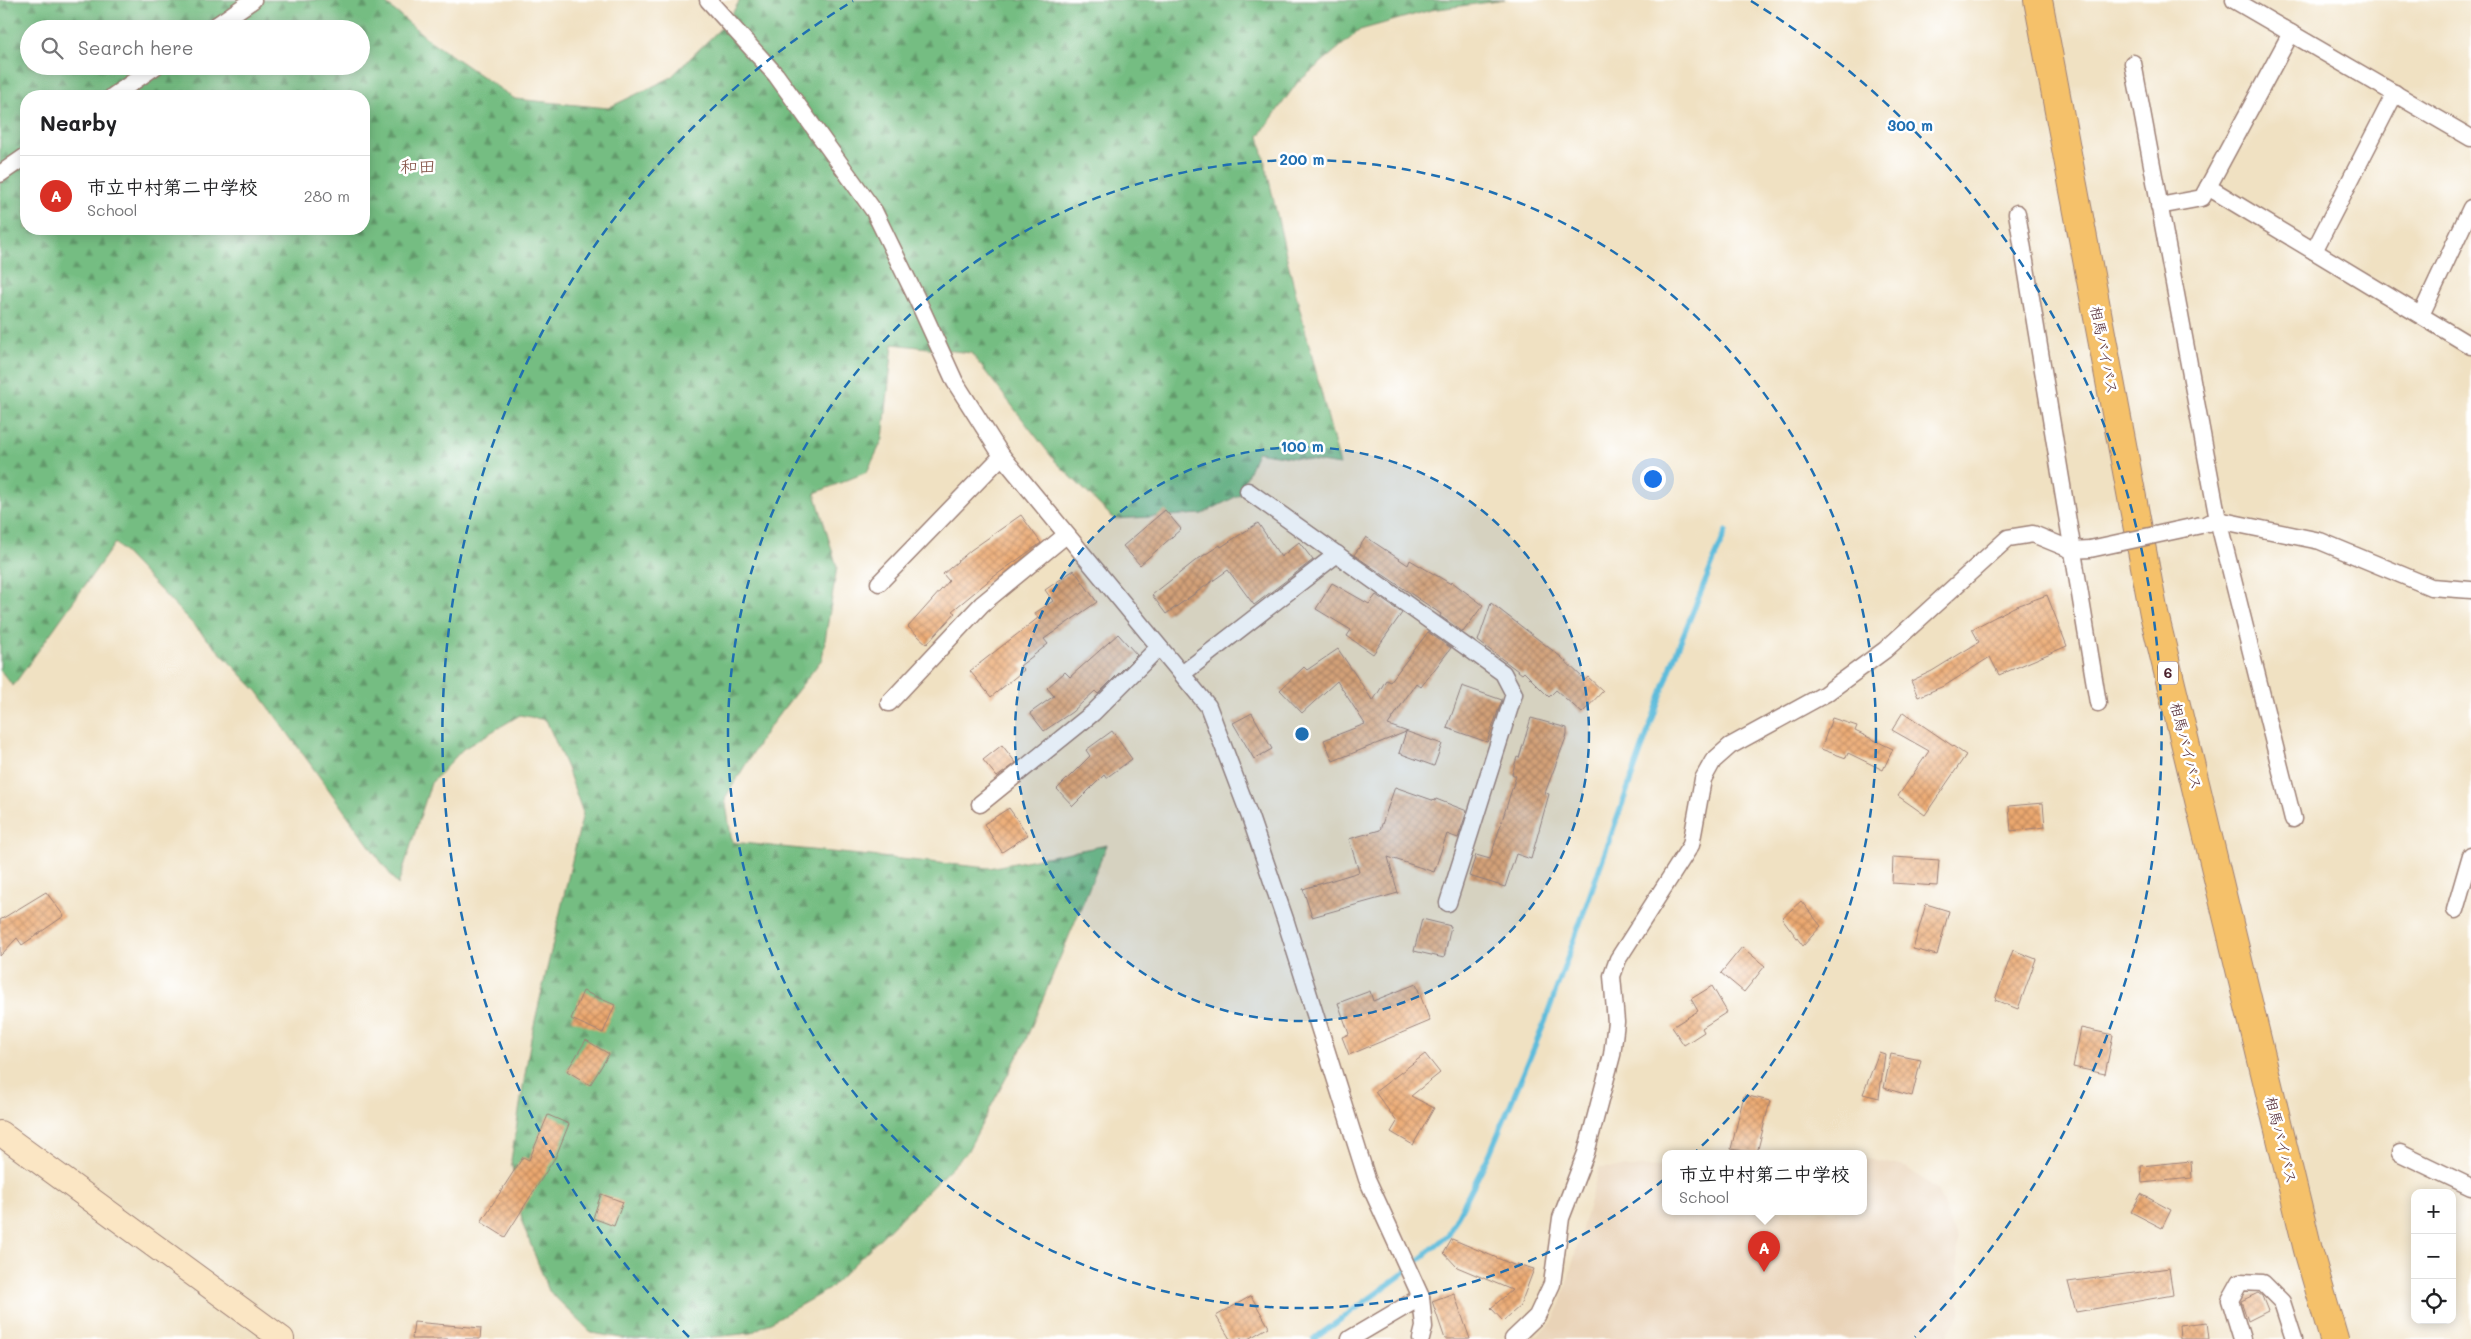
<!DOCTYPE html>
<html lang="en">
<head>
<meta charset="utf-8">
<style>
  :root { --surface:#fff; --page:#f6f6f6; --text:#202124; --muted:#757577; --line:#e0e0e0; --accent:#d93025 }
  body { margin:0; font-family:Mali,"Klee One",sans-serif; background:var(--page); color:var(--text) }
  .controls { position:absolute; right:15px; bottom:15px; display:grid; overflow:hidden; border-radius:10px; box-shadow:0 2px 12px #0003 }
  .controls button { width:45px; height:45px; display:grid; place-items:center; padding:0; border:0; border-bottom:1px solid var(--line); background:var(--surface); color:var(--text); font:25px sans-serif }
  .you { position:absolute; left:1652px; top:478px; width:18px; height:18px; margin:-12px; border:4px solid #fff; border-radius:50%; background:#1a73e8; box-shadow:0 0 0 8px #1a73e833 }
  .badge { display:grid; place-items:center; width:32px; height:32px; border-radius:50%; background:var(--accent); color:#fff; font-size:16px; font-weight:700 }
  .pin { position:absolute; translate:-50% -41px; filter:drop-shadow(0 1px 2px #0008) }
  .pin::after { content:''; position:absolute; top:26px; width:18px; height:15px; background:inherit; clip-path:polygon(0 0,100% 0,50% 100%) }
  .popup { position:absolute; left:1662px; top:1150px; width:205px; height:65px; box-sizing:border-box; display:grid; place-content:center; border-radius:10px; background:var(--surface); filter:drop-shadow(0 1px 4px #0005); font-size:16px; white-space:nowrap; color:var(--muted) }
  .popup b { font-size:19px; color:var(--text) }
  .popup::after { content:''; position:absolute; left:50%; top:100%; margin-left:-10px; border:10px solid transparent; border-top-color:var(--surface) }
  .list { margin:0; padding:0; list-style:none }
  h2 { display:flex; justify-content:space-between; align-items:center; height:65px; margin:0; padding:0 20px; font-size:21px }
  h2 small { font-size:16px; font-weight:400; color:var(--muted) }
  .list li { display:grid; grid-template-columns:32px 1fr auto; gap:15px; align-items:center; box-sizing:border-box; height:80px; padding:0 20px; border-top:1px solid var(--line) }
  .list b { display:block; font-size:19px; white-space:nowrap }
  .list p { margin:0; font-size:16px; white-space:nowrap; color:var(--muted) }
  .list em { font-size:16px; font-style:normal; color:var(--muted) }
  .icon { flex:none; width:28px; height:28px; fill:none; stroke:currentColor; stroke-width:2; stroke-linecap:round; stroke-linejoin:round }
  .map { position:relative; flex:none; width:2471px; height:1339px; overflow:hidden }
  .search { position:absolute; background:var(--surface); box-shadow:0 2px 12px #0003; left:20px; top:20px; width:350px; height:55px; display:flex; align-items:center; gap:12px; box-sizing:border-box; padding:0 18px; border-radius:28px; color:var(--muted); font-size:19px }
  .panel { position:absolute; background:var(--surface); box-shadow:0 2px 12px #0003; left:20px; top:90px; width:350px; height:145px; border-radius:20px }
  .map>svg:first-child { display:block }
  .built { fill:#e9d3b7 }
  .forest { fill:url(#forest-firs); stroke:#606e56; fill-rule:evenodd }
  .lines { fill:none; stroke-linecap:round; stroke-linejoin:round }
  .stream { stroke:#5dbcdb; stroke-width:5.5 }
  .building { fill:url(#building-cross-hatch) }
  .street-casing { stroke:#9d8076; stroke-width:19 }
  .secondary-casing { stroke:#9d8076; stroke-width:26 }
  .highway-casing { stroke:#9d8076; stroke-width:30 }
  .street { stroke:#fff; stroke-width:16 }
  .secondary { stroke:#fbe6c4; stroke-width:24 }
  .highway { stroke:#f5c16b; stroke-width:28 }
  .street-bridge-casing { stroke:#9d8076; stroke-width:19; stroke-linecap:butt }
  .street-bridge { stroke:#fff; stroke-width:16 }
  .ring { fill:none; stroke:#1f6fb2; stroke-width:2.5; stroke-dasharray:9 6 }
  .labels { text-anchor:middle; stroke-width:5; stroke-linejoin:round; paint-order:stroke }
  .shield { fill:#fff; stroke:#80626b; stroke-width:1 }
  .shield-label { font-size:14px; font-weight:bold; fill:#4a1f2b }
  .street-label { font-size:15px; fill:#4a1f2b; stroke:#fff }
  .quarter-label { font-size:18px; fill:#824f43; stroke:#fff }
  .centre { fill:#1f6fb2; stroke:#fff; stroke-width:2.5 }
  .ring-label { font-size:15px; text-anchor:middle; font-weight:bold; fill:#1f6fb2; stroke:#fff; stroke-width:5; stroke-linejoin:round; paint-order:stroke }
</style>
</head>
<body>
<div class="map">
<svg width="2471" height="1339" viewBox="0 0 2471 1339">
  <defs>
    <pattern id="forest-firs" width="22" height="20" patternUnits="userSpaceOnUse" patternTransform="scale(1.25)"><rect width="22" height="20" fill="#75bd82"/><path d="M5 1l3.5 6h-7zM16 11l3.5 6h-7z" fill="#62996b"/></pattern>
    <pattern id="building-cross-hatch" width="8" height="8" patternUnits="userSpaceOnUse" patternTransform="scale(1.25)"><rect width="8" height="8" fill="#eba870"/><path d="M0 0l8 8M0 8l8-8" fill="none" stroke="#c0885c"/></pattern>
  </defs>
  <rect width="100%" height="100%" fill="#fff"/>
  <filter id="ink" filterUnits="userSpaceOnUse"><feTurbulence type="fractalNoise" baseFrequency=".02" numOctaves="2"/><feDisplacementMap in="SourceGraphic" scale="10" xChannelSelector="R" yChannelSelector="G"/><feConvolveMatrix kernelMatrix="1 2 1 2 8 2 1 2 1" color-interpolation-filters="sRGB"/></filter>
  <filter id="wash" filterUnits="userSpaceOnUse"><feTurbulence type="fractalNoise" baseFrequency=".0096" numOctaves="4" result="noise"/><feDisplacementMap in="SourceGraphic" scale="20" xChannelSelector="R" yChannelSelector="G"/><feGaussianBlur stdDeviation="1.12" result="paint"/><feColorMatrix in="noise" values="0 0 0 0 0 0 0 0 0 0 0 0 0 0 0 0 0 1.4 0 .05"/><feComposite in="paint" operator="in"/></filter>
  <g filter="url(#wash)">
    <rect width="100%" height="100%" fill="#f0e1c2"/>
    <path class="built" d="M1863 1158 1906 1167 1937 1190 1957 1239 1960 1314 1944 1339H1531L1551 1324 1561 1304 1599 1168 1665 1166V1211H1863Z"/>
    <path class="forest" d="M0 0H382L429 40 515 99 608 108 670 78 727 22 740 0H1505L1431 10 1360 30 1297 83 1259 136 1288 263 1340 465 1257 452 1239 495 1202 514 1114 519 1055 461 971 353 893 344 883 439 867 472 815 493 837 567 822 659 767 730 725 798 732 842 989 868 1107 845 1024 1044 967 1152 829 1289 751 1333 695 1339H628L592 1333 549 1291 523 1225 511 1160 531 1038 583 813 567 768 546 720 520 715 463 749 431 783 398 885 258 692 115 543 13 686 0 670ZM29 29H361V66H29ZM26 96H364V229H26Z"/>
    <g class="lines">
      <path class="stream" d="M1314 1339 1400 1276 1448 1235 1490 1153 1544 1024 1677 650 1726 531"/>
    </g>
    <g id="blocks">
      <g class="building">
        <path d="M1165 510 1181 529 1140 565 1123 546Z"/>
        <path d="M1021 515 1041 543 992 578 952 611 955 613 927 644 908 627 949 581 943 574 971 550Z"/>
        <path d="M1258 523 1281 557 1299 542 1313 560 1254 605 1228 570 1166 614 1152 595 1195 561 1220 545 1221 547Z"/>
        <path d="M1366 537 1408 565 1410 560 1451 584 1452 582 1483 605 1463 632 1440 616 1441 614 1354 555Z"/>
        <path d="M1074 570 1097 602 1044 639 1048 644 1020 666 1024 670 991 697 970 671 1038 618 1035 613 1053 601 1045 590Z"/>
        <path d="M1332 583 1369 604 1376 595 1402 613 1373 654 1347 636 1351 630 1316 609Z"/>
        <path d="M2047 595 2067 646 1999 675 1990 657 1946 685 1918 697 1911 681 1932 671 1979 642 1972 629 2014 607Z"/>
        <path d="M1491 603 1561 657 1585 680 1588 677 1603 691 1582 713 1556 690 1549 697 1524 672 1522 674 1478 641Z"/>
        <path d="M1428 632 1451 648 1421 687 1416 683 1388 725 1442 744 1434 766 1399 753 1406 732 1333 761 1324 740 1365 724 1337 681 1302 713 1280 690 1304 667 1307 670 1338 649 1373 701 1386 680 1390 682Z"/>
        <path d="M1118 634 1137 655 1098 694 1095 691 1072 712 1044 731 1030 713 1054 696 1047 688 1065 672 1070 677Z"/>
        <path d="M1462 686 1502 700 1487 742 1447 728Z"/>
        <path d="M1903 712 1966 755 1925 815 1898 796 1929 751 1892 730Z"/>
        <path d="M1252 713 1272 749 1254 759 1233 723Z"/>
        <path d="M1531 718 1567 728V735L1545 793 1549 794 1531 859 1516 854 1505 887 1469 876 1476 855 1490 859 1516 776 1512 774 1517 757 1519 758Z"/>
        <path d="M1832 718 1857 726 1855 731 1893 749 1883 770 1848 753 1846 758 1821 749Z"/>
        <path d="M1112 731 1132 759 1106 778 1104 775 1073 806 1057 789 1090 756 1086 750Z"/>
        <path d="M1002 745 1016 763 997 777 983 760Z"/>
        <path d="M1395 787 1435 801 1436 799 1467 811 1458 838 1447 834 1434 872 1388 857 1398 893 1312 917 1303 889 1359 872 1349 839 1380 830Z"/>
        <path d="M2043 803 2045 827 2011 831 2009 806Z"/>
        <path d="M1009 808 1028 835 1002 852 984 824Z"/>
        <path d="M1893 857 1939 860 1937 886 1892 883Z"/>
        <path d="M46 892 64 916 22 945 17 938 0 956V920Z"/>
        <path d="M1801 901 1821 926 1803 946 1782 918Z"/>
        <path d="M1926 904 1949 911 1937 955 1913 949Z"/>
        <path d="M1422 919 1451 926 1444 958 1414 951Z"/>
        <path d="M1742 947 1765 966 1744 992 1721 973Z"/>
        <path d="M2013 950 2036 959 2018 1009 1995 1000Z"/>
        <path d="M1416 984 1430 1021 1349 1055 1342 1037 1349 1034 1338 1003 1370 991 1373 1001Z"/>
        <path d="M1712 986 1727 1012 1702 1028 1704 1032 1684 1045 1672 1027 1698 1011 1691 999Z"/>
        <path d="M583 991 615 1005 603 1033 571 1019Z"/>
        <path d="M2081 1028 2113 1035 2105 1074 2073 1067Z"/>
        <path d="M586 1040 609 1054 590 1085 567 1071Z"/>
        <path d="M1879 1052 1885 1054 1879 1098 1863 1094Z"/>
        <path d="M1425 1054 1440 1073 1411 1096 1434 1108 1413 1145 1391 1132 1397 1122 1375 1092Z"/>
        <path d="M1891 1054 1921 1060 1912 1096 1884 1088Z"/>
        <path d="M1744 1095 1770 1101 1757 1153 1731 1149Z"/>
        <path d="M548 1115 569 1124 556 1156 505 1237 481 1222 523 1157 529 1160Z"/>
        <path d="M2191 1161 2192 1178 2142 1183 2141 1166Z"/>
        <path d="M601 1194 623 1202 614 1226 593 1218Z"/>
        <path d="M2141 1194 2171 1210 2162 1228 2131 1212Z"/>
        <path d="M1452 1239 1516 1266 1517 1264 1534 1269 1520 1306 1503 1321 1491 1308 1512 1290 1457 1267 1444 1253Z"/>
        <path d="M2169 1268 2173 1295 2076 1312 2068 1282Z"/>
        <path d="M1454 1293 1470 1339H1445L1432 1301Z"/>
        <path d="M2258 1293 2262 1296 2268 1311 2248 1321 2241 1301Z"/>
        <path d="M1251 1296 1269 1327 1248 1339H1230L1216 1316Z"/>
        <path d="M414 1322 481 1328 480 1339H412Z"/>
        <path d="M2207 1322 2209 1339H2180L2179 1325Z"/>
      </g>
    </g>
  </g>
  <g filter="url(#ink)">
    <use href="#blocks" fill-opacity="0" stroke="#9d8076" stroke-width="1"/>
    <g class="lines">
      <defs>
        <g id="street">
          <path d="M708 0 776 75 874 211 917 299 955 382 1002 456 1208 706 1250 817 1285 919 1367 1179 1421 1297 1424 1327 1421 1339"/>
          <path d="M2234 0 2471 138"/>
          <path d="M211 29 253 0"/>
          <path d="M2291 33 2208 187 2471 346"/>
          <path d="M2133 63 2218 520 2293 819"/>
          <path d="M113 96 156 66"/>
          <path d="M0 174 26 156"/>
          <path d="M2159 206 2202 198 2208 187"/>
          <path d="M2017 213 2098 703"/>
          <path d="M2314 251 2395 93"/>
          <path d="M2421 315 2471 208"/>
          <path d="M1248 491 1503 673 1514 694 1448 903"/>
          <path d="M2208 523 2218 520 2320 541 2431 587 2471 590"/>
          <path d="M879 583 1002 456"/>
          <path d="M1182 674 1337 554"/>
          <path d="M889 703 982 604 1066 535"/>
          <path d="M980 804 1093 713 1159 647"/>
          <path d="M2455 910 2471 855"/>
          <path d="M2400 1153 2471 1187"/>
          <path d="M1350 1339 1421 1297"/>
          <path d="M1513 1339 1537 1316 1552 1284 1561 1218 1586 1153 1612 1055 1616 1022 1612 976 1618 959 1691 845 1703 779 1713 761 1730 746 1825 694 1885 650 2008 538 2033 534 2072 550 2090 549"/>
          <path d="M2242 1339 2230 1300 2240 1282 2263 1283 2282 1302 2294 1339"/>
        </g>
        <path id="secondary" d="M0 1133 282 1339"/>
        <path id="highway" d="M2038 0 2154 614 2308 1250 2334 1339"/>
      </defs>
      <use href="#street" class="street-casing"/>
      <use href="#secondary" class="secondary-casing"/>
      <use href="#highway" class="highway-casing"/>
      <use href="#street" class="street"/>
      <use href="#secondary" class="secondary"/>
      <use href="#highway" class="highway"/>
      <defs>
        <path id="street-bridge" d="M2090 549 2201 525"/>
      </defs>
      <use href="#street-bridge" class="street-bridge-casing"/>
      <use href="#street-bridge" class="street-bridge"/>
    </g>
  </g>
  <circle cx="1302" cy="734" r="287" fill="#1f6fb2" fill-opacity=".12"/>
  <g class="ring">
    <circle cx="1302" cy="734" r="287"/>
    <circle cx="1302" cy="734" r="574"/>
    <path d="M689 1337A860 860 0 0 1 853 1M1751 1A860 860 0 0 1 1915 1337"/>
  </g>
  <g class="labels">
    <rect class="shield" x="2158" y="661.5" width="20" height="23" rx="4"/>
    <g class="shield-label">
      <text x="2168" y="678">6</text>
    </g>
    <g class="street-label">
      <text transform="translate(2104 350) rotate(79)" y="5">相馬バイパス</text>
      <text transform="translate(2186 746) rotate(76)" y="5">相馬バイパス</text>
      <text transform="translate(2281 1140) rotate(76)" y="5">相馬バイパス</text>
    </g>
    <g class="quarter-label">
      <text x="418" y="173">和田</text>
    </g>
  </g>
  <circle cx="1302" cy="734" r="8" class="centre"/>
  <g class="ring-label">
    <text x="1910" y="131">300 m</text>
    <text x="1302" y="165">200 m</text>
    <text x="1302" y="452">100 m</text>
  </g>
</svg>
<div class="controls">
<button>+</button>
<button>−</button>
<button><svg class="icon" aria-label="locate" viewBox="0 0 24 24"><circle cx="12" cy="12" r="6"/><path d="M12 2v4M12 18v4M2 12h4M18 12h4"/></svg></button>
</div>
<div class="you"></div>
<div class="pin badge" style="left:1764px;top:1272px">A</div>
<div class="popup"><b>市立中村第二中学校</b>School</div>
<div class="search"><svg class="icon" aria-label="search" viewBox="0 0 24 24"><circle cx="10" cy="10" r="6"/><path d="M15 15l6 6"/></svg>Search here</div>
<section class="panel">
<h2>Nearby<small></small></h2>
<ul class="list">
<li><span class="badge">A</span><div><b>市立中村第二中学校</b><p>School</p></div><em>280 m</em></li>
</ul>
</section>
</div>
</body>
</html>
